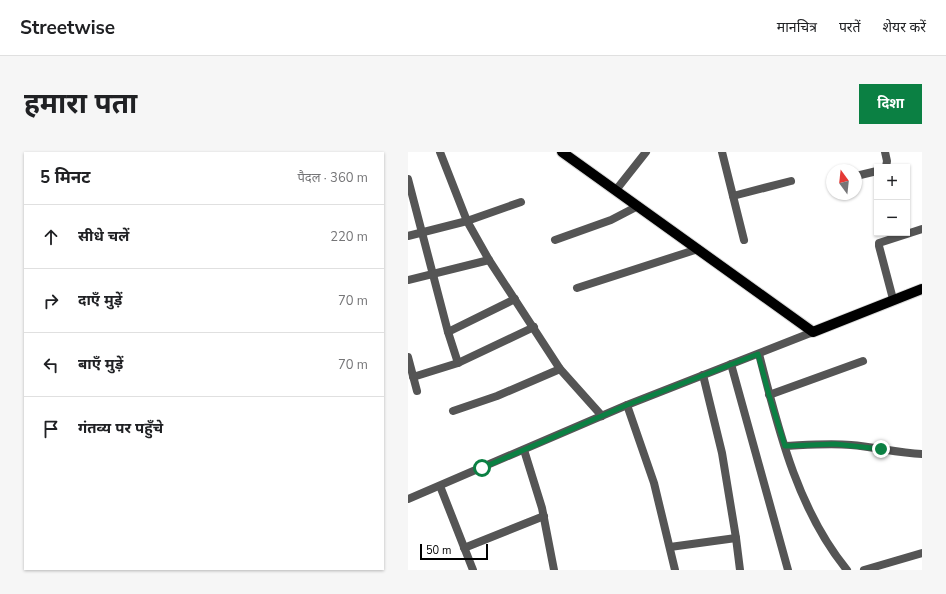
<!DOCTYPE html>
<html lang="hi">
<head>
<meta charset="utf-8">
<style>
  :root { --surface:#fff; --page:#f6f6f6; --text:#202124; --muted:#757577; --line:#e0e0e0; --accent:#0b8043 }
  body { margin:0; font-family:"Nunito Sans","Noto Sans Devanagari",sans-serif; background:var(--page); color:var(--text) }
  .controls { position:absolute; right:12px; top:12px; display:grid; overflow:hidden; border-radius:0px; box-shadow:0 1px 3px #0004 }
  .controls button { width:36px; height:36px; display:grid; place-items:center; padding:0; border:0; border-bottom:1px solid var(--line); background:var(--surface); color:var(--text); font:20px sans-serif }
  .compass { position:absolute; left:418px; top:12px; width:36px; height:36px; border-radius:50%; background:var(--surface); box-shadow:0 1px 3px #0004; rotate:345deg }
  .scale { position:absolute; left:12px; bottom:10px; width:68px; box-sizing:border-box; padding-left:4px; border:2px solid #000; border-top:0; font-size:11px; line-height:14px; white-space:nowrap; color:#000; -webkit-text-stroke:3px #fff; paint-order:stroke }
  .stop { position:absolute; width:12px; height:12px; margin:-9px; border:3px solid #0b8043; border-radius:50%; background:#fff }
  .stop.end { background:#0b8043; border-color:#fff; box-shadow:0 1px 4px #0008 }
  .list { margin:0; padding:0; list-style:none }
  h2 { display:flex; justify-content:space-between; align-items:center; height:52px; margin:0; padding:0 16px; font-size:17px }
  h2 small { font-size:13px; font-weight:400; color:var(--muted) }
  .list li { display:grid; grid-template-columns:26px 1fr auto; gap:12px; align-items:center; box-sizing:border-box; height:64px; padding:0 16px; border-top:1px solid var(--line) }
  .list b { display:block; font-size:15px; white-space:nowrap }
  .list em { font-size:13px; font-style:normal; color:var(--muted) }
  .icon { flex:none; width:22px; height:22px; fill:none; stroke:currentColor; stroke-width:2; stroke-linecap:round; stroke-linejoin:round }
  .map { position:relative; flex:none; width:514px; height:418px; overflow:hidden; border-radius:0px }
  header { display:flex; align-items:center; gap:24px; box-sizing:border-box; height:56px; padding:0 20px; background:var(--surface); border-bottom:1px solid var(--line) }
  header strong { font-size:19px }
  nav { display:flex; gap:22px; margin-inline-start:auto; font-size:14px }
  .intro { display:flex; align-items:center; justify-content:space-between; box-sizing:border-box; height:96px; padding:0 24px }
  h1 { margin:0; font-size:28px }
  .button { padding:10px 18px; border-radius:0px; background:var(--accent); color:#fff; font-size:14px; font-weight:700 }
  main { display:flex; gap:24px; padding:0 24px }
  aside { flex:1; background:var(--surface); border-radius:0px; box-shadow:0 1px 3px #0004 }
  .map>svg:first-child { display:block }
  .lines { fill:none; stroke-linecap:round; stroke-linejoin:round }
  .primary-casing { stroke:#dbdbdb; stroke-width:12 }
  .minor { stroke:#555; stroke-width:8 }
  .primary { stroke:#000; stroke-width:10 }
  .route { stroke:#0b8043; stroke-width:5 }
</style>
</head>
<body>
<header>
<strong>Streetwise</strong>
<nav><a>मानचित्र</a><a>परतें</a><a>शेयर करें</a></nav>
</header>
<div class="intro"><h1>हमारा पता</h1><a class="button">दिशा</a></div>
<main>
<aside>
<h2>5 मिनट<small>पैदल · 360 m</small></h2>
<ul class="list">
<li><svg class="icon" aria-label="ahead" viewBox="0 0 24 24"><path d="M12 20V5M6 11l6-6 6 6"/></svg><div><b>सीधे चलें</b></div><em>220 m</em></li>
<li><svg class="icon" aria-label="right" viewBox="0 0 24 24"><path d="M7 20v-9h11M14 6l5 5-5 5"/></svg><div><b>दाएँ मुड़ें</b></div><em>70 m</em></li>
<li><svg class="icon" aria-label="left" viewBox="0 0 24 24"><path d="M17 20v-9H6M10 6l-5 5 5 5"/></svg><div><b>बाएँ मुड़ें</b></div><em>70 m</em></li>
<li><svg class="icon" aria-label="arrive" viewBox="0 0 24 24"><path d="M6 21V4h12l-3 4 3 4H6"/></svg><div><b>गंतव्य पर पहुँचे</b></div></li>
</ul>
</aside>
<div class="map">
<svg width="514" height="418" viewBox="0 0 514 418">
  <rect width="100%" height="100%" fill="#fff"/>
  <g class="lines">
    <defs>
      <path id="primary" d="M154 0 405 180 514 137"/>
    </defs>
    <use href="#primary" class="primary-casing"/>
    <g class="minor">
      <path d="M32 0 59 69 113 50"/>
      <path d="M314 0 336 88"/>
      <path d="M477 0 479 9 478 15"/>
      <path d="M448 24 469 19"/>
      <path d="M0 27 40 180 50 211"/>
      <path d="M208 38 238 0"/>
      <path d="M325 44 383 29"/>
      <path d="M0 84 59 69 81 108 152 217 194 264"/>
      <path d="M147 88 203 68 230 54"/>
      <path d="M0 128 81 108"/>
      <path d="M169 136 290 97"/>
      <path d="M485 147 471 94V91L514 77"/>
      <path d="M40 180 107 147"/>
      <path d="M351 202C370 276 389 357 439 418"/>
      <path d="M0 205 9 239"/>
      <path d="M323 212 380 418"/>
      <path d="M295 223 314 301 328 386 332 418"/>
      <path d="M5 225 50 211 126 175"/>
      <path d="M361 243 455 209"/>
      <path d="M219 253 246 331 267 418"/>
      <path d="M45 259 89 244 152 217"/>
      <path d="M377 294C399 293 421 291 443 293 467 295 490 301 514 302"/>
      <path d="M116 298 134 356 146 418"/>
      <path d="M32 334 65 418"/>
      <path d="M0 347 219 253 405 180"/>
      <path d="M262 395 328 386"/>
      <path d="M56 396 136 364"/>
      <path d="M456 418 514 401"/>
    </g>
    <use href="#primary" class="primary"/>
  </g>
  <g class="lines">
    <path class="route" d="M74 316 219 253 350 202 361 243 377 294 427 292 473 297"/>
  </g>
</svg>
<div class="controls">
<button>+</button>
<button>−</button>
</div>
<svg class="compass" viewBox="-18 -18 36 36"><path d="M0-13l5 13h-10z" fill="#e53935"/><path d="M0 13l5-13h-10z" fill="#757577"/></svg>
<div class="scale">50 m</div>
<div class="stop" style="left:74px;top:316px"></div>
<div class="stop end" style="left:473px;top:297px"></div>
</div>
</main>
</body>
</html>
